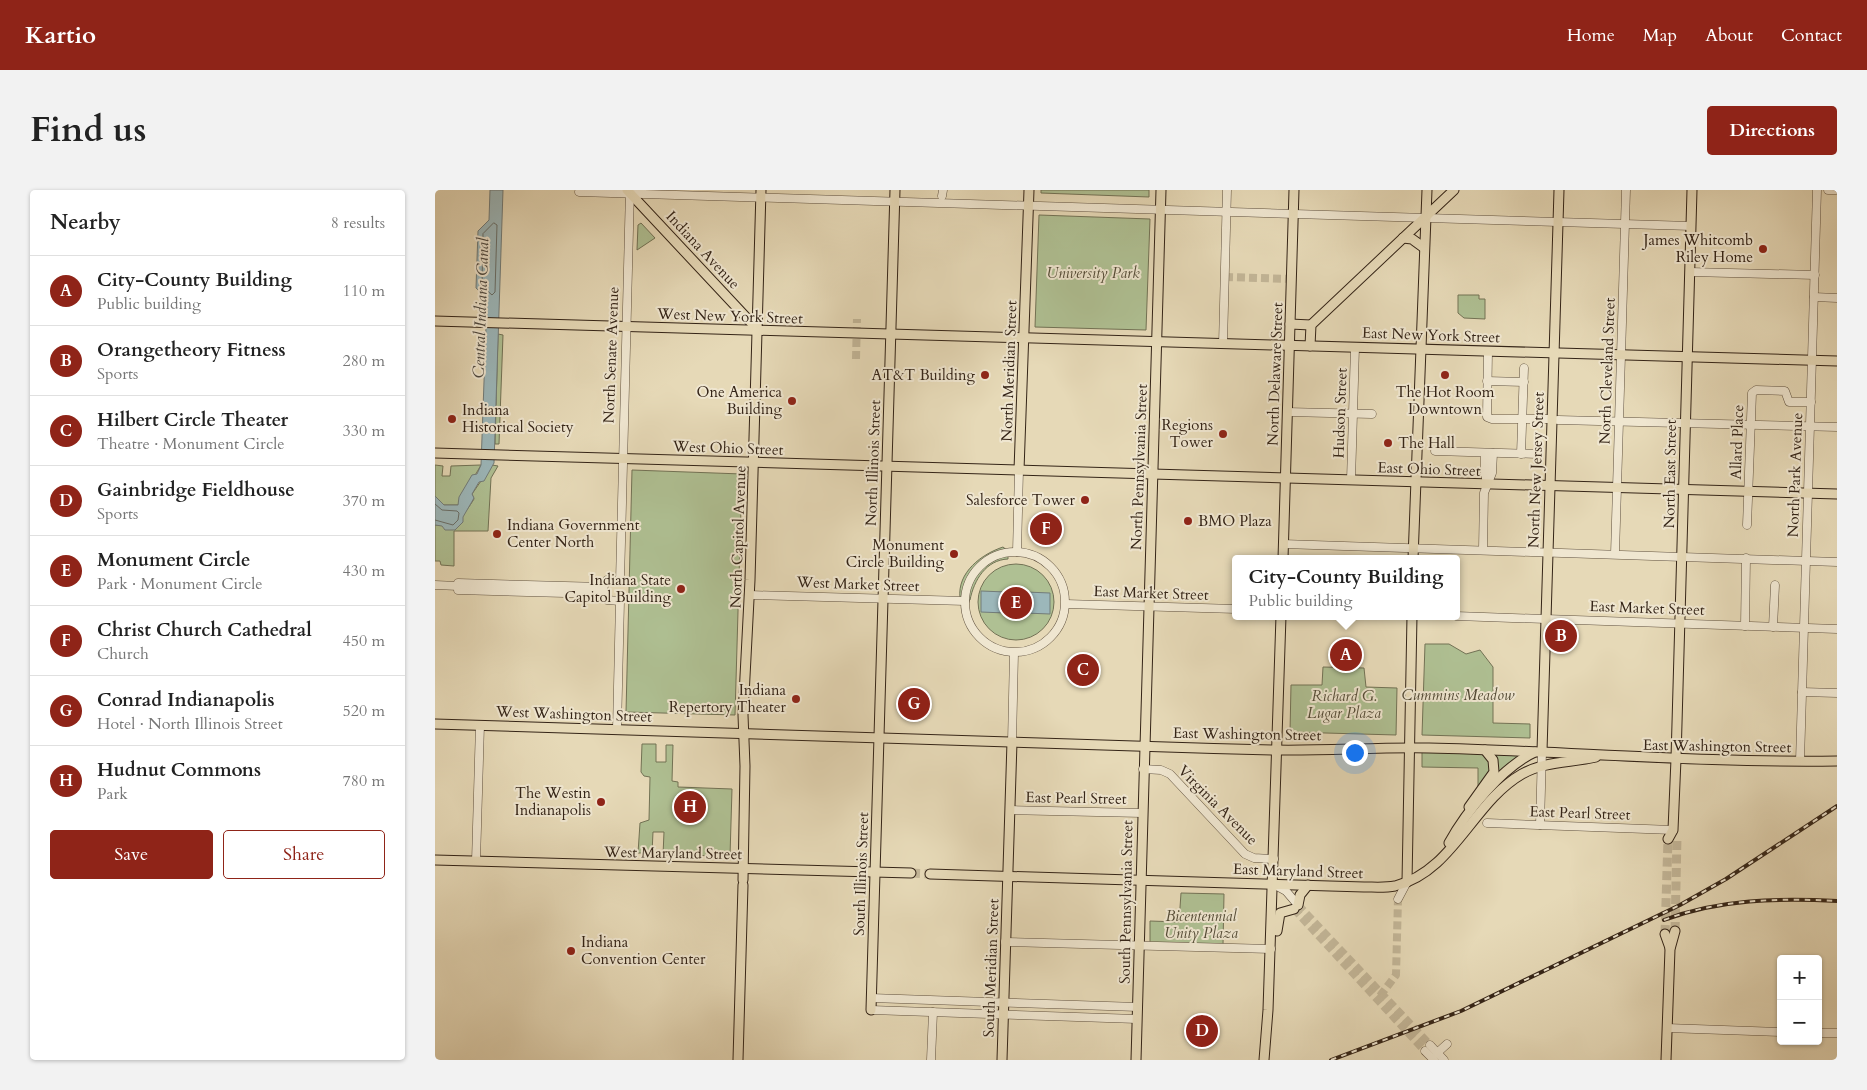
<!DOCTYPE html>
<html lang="en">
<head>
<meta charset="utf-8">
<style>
  :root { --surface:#fff; --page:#f2f2f2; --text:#222; --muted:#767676; --line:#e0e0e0; --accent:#8f2418 }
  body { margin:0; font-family:Cardo,serif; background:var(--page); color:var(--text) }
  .controls { position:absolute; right:15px; bottom:15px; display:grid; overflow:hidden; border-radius:5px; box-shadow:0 1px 4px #0004 }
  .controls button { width:45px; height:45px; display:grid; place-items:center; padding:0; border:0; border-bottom:1px solid var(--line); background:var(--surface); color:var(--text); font:25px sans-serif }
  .you { position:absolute; left:919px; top:562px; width:18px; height:18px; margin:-12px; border:4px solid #fff; border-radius:50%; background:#1a73e8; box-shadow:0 0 0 8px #1a73e833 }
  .badge { display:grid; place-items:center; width:32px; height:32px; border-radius:50%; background:var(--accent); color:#fff; font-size:16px; font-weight:700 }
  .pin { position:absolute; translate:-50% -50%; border:2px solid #fff; box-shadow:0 1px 5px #0006 }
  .popup { position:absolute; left:797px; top:365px; width:228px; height:65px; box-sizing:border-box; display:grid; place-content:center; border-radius:5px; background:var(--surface); filter:drop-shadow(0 1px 4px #0005); font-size:16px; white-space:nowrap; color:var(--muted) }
  .popup b { font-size:19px; color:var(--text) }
  .popup::after { content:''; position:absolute; left:50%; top:100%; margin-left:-10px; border:10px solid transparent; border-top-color:var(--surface) }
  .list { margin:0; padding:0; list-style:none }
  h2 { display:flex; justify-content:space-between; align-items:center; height:65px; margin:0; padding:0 20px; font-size:21px }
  h2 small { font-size:16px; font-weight:400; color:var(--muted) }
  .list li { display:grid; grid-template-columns:32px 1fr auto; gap:15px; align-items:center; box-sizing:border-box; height:70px; padding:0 20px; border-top:1px solid var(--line) }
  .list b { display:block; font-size:19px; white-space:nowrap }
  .list p { margin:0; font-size:16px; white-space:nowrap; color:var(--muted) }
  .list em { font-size:16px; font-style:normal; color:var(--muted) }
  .actions { display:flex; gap:10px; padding:15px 20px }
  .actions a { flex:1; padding:11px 0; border:1px solid var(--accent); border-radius:5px; text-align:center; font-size:18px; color:var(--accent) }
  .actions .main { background:var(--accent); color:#fff }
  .map { position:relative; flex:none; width:1402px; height:870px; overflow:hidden; border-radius:5px }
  header { display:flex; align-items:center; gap:30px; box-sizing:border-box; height:70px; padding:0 25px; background:var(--accent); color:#fff }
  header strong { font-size:24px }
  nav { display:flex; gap:28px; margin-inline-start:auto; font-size:18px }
  .intro { display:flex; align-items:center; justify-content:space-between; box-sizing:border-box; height:120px; padding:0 30px }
  h1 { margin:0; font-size:35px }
  .button { padding:12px 22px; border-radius:5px; background:var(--accent); color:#fff; font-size:18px; font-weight:700 }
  main { display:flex; gap:30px; padding:0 30px }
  aside { flex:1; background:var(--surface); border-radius:5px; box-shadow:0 1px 4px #0004 }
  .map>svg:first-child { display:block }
  .green { fill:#afc093; stroke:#727255 }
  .water { fill:#9cb7ba; stroke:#727c79 }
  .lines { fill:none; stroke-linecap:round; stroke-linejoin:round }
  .shore { stroke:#686e68; stroke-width:1 }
  .minor-tunnel { stroke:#c2b597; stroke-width:8; stroke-dasharray:8 4; stroke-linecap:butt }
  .major-tunnel { stroke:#c2b597; stroke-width:9; stroke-dasharray:9 4.5; stroke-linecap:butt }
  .minor-casing { stroke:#60513f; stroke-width:9 }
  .major-casing { stroke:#342417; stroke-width:11 }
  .minor { stroke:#efe6d0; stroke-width:8 }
  .major { stroke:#e6d9b7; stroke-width:9 }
  .rail-casing { stroke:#342417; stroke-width:4 }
  .rail { stroke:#efe6d0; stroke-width:2; stroke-dasharray:5.5; stroke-linecap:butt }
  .poi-dot { fill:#8f2418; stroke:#efe6d0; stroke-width:2 }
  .labels { text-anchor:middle; stroke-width:4; stroke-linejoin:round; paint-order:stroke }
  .poi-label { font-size:15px; fill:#342417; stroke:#efe6d0; text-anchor:end }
  .street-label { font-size:15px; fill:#342417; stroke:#efe6d0 }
  .park-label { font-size:15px; font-style:italic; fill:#534b36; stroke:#efe6d0 }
  .water-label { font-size:16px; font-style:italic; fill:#4e4940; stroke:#efe6d0 }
</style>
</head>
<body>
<header>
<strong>Kartio</strong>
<nav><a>Home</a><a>Map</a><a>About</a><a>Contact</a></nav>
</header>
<div class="intro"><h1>Find us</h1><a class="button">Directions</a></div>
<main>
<aside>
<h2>Nearby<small>8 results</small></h2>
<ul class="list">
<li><span class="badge">A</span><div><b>City-County Building</b><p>Public building</p></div><em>110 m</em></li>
<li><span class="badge">B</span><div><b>Orangetheory Fitness</b><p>Sports</p></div><em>280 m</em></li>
<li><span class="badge">C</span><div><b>Hilbert Circle Theater</b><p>Theatre · Monument Circle</p></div><em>330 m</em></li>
<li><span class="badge">D</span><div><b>Gainbridge Fieldhouse</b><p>Sports</p></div><em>370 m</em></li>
<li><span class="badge">E</span><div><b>Monument Circle</b><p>Park · Monument Circle</p></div><em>430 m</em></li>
<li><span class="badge">F</span><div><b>Christ Church Cathedral</b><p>Church</p></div><em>450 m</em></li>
<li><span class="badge">G</span><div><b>Conrad Indianapolis</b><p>Hotel · North Illinois Street</p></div><em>520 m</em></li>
<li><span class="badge">H</span><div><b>Hudnut Commons</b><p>Park</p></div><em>780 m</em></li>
</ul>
<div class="actions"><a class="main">Save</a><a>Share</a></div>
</aside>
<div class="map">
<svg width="1402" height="870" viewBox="0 0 1402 870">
  <rect width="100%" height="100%" fill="#e6d9b7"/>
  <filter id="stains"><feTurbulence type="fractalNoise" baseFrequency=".004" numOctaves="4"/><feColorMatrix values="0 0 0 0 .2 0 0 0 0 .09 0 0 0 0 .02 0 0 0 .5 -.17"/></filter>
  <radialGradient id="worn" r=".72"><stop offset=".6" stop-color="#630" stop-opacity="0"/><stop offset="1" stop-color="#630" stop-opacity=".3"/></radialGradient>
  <g class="green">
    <path d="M606 0H714V7L606 3Z"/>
    <path d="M604 25 715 29 711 140 600 137Z"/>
    <path d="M206 33 220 48 202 60 203 35Z"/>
    <path d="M1023 105H1044V109H1050V129L1029 128 1023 123Z"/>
    <path d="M63 144 68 145 64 254H60Z"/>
    <path d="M0 275 8 276 7 286H15L16 276 46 275 23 315H9L0 306Z"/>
    <path d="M57 275 63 276 56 288 53 341H19V376L6 375 5 371H0V335C21 336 29 325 39 309L37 304Z"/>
    <path d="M197 280 307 284 300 525 191 522Z"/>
    <path d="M568 357 573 361V369C551 370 539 390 535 410L532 411 525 408C522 382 547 364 568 357Z"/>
    <circle cx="581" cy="412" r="38"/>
    <path d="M990 454H1014L1031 464 1045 460 1058 477V533L1095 534V548L987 545Z"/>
    <path d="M888 477 929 478 931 497 962 498 961 545 855 542 856 495H887Z"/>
    <path d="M207 554H221V572H231V555H238L237 591 243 592V597L297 599 295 666 228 665 229 642H218L217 663H203L205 633 214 630 215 587 209 586 206 582Z"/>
    <path d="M987 562 1083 564H1087L1063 584 1054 582 1043 596V578L987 577Z"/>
    <path d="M746 703 789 704 788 755 715 759V731L744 732Z"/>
  </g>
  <g class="water">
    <path d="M55 0H68L59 273 49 291 44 292 37 304 39 308 28 327V332L20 340H10L7 336 0 335V306L9 315H23L24 307 37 285 42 284 46 275 52 108 41 98 43 41 54 30Z"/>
    <path d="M546 401 571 402 566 412 570 423 546 422Z"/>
    <path d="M591 402 615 403V424L590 423 595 413Z"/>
  </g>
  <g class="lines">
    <g class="shore">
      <path d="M59 33 62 35 60 102 57 105 47 96 48 44Z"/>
      <path d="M0 314 7 320 22 321 24 323 23 330 18 335 0 330"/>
    </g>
    <g class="minor-tunnel">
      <path d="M790 87 856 89"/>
      <path d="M421 169 422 129"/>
      <path d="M863 715 995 855"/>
      <path d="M859 719 990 861"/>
      <path d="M945 806 961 785 963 709"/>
    </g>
    <g class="major-tunnel">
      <path d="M476 683 495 684"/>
      <path d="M1240 741 1242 647"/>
      <path d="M1230 744 1233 649"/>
    </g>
    <defs>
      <g id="minor">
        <path d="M1393 0H1402"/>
        <path d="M144 2 1256 36"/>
        <path d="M507 6 508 0"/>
        <path d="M1255 82 1380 85"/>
        <path d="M1379 107 1402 108"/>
        <path d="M788 154 792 0"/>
        <path d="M1053 161 1052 227 1057 229H1118"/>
        <path d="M1052 191 1089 192"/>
        <path d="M852 222 937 224"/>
        <path d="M1123 230 1402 237"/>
        <path d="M1000 261 1102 264"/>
        <path d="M1050 263V283L1052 294"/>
        <path d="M1086 264 1089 178"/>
        <path d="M916 290 920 157"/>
        <path d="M1312 335 1317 203 1321 200 1350 201 1354 212H1376"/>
        <path d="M848 354 1402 372"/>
        <path d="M1048 359 1049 303 1057 283 1058 263"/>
        <circle cx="580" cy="412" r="50"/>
        <path d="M582 362 584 280"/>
        <path d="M1180 364 1191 0"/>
        <path d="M0 395 23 396"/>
        <path d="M168 404 23 400V393L168 397"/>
        <path d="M315 405 530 411"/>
        <path d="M631 414 801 419"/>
        <path d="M1021 426 1402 439"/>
        <path d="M1310 436 1311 368"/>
        <path d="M1338 437 1340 395"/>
        <path d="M1367 502 1402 503"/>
        <path d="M182 539 185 411 172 410C167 402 167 398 172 390L185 391 195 0"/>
        <path d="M577 552 579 463"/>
        <path d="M1365 571 1382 0"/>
        <path d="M708 579 726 580 735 584 810 664 819 668 839 669"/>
        <path d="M575 620 707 623"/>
        <path d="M1052 633 1238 640"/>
        <path d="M1105 635 1107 561"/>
        <path d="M41 671 45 535"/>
        <path d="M840 695 851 701 863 715"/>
        <path d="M963 709 972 692"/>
        <path d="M570 752 836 759"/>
        <path d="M436 808 703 817"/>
        <path d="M436 820 702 829"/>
        <path d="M1232 838 1346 842"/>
        <path d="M1383 843H1402"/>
        <path d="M995 855 1009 870"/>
        <path d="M990 861 999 870"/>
        <path d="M1002 863 1012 854"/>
        <path d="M496 870 498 822"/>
      </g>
      <g id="major">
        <path d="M192 0 323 140"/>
        <path d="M968 48 977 49 988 57"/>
        <path d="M0 131 1402 171"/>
        <path d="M855 134 876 135"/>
        <path d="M875 156 876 135 1019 0"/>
        <path d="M0 263 1402 304"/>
        <path d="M584 280 594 0"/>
        <path d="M848 369 859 0"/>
        <path d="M978 369 992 0"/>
        <path d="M0 534C279 543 559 553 839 560 890 561 942 557 994 558 1130 561 1265 573 1402 571"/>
        <path d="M1107 561 1124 0"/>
        <path d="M1034 617 1059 582 1058 570 1050 560"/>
        <path d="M1233 649 1238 640 1241 569 1257 0"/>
        <path d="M1014 653C1031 622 1067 577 1100 562"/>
        <path d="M0 670 476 683"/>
        <path d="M495 684 929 697C939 697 950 698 960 696 1018 682 1038 612 1087 584 1110 571 1136 573 1161 567"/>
        <path d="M308 690 310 576 308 525 315 390 326 0"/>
        <path d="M972 692 977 426"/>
        <path d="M863 715 865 705 873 695"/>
        <path d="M842 741 845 723 859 719"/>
        <path d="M1230 744 1235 758"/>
        <path d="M436 820 460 0"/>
        <path d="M303 870 308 695"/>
        <path d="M567 870 577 552"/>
        <path d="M701 870 726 0"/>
        <path d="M829 870 833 820 846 426"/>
        <path d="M1231 870 1235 759 1240 741"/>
      </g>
    </defs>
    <use href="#minor" class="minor-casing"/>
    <use href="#major" class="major-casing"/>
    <use href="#minor" class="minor"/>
    <use href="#major" class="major"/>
    <defs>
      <g id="rail">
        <path d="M1229 730C1284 709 1344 708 1402 711"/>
        <path d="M896 870 1026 821 1245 715 1291 689 1402 616"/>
      </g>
    </defs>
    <use href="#rail" class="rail-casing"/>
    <use href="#rail" class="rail"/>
  </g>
  <g class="poi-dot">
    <circle cx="1328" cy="59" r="5"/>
    <circle cx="550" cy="185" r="5"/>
    <circle cx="1010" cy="185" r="5"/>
    <circle cx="357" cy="211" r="5"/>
    <circle cx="17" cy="229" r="5"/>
    <circle cx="788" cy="244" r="5"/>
    <circle cx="953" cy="253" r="5"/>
    <circle cx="650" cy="310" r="5"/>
    <circle cx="753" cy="331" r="5"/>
    <circle cx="62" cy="344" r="5"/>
    <circle cx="519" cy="364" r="5"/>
    <circle cx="246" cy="399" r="5"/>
    <circle cx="361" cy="509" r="5"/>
    <circle cx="166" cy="612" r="5"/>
    <circle cx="136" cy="761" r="5"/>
  </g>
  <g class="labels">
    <g class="poi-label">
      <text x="1318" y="55">James Whitcomb<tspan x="1318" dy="17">Riley Home</tspan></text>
      <text x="540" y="190">AT&amp;T Building</text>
      <text x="347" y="207">One America<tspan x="347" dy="17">Building</tspan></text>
      <text x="1010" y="207" text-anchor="middle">The Hot Room<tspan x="1010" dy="17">Downtown</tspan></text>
      <text x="27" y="225" text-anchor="start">Indiana<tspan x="27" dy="17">Historical Society</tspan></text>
      <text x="778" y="240">Regions<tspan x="778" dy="17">Tower</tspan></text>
      <text x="963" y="258" text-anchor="start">The Hall</text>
      <text x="640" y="315">Salesforce Tower</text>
      <text x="763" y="336" text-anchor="start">BMO Plaza</text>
      <text x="72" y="340" text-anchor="start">Indiana Government<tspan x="72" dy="17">Center North</tspan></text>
      <text x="509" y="360">Monument<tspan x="509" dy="17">Circle Building</tspan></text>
      <text x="236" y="395">Indiana State<tspan x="236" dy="17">Capitol Building</tspan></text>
      <text x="351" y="505">Indiana<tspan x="351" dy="17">Repertory Theater</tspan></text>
      <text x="156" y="608">The Westin<tspan x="156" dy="17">Indianapolis</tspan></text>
      <text x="146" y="757" text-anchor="start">Indiana<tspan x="146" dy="17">Convention Center</tspan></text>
    </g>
    <g class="street-label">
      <text transform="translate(268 60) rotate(47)" y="5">Indiana Avenue</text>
      <text transform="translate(295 126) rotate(2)" y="5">West New York Street</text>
      <text transform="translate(996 145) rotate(2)" y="5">East New York Street</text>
      <text transform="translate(176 165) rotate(-88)" y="5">North Senate Avenue</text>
      <text transform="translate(574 181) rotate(-88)" y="5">North Meridian Street</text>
      <text transform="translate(1172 181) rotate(-88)" y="5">North Cleveland Street</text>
      <text transform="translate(840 184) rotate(-88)" y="5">North Delaware Street</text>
      <text transform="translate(905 223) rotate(-88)" y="5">Hudson Street</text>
      <text transform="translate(1302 252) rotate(-88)" y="5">Allard Place</text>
      <text transform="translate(293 258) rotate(2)" y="5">West Ohio Street</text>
      <text transform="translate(438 273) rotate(-88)" y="5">North Illinois Street</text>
      <text transform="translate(704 277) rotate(-88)" y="5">North Pennsylvania Street</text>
      <text transform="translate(994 279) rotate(2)" y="5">East Ohio Street</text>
      <text transform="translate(1101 280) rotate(-88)" y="5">North New Jersey Street</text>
      <text transform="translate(1235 284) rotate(-89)" y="5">North East Street</text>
      <text transform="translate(1360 285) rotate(-88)" y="5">North Park Avenue</text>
      <text transform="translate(303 347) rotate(-88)" y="5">North Capitol Avenue</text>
      <text transform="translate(423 394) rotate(2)" y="5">West Market Street</text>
      <text transform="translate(716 403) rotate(2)" y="5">East Market Street</text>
      <text transform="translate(1212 418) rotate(2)" y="5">East Market Street</text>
      <text transform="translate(139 524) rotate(2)" y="5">West Washington Street</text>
      <text transform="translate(812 544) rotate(1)" y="5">East Washington Street</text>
      <text transform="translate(1282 556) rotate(1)" y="5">East Washington Street</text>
      <text transform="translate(641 608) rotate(1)" y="5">East Pearl Street</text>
      <text transform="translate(783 615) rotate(45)" y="5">Virginia Avenue</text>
      <text transform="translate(1145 623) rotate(2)" y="5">East Pearl Street</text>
      <text transform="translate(238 663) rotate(1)" y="5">West Maryland Street</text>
      <text transform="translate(863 681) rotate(2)" y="5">East Maryland Street</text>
      <text transform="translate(426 684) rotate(-88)" y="5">South Illinois Street</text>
      <text transform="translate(691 712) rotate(-89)" y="5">South Pennsylvania Street</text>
      <text transform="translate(556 778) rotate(-88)" y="5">South Meridian Street</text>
    </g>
    <g class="park-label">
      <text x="658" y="88">University Park</text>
      <text x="1023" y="510">Cummins Meadow</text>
      <text x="909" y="511">Richard G.<tspan x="909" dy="17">Lugar Plaza</tspan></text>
      <text x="766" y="731">Bicentennial<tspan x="766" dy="17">Unity Plaza</tspan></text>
    </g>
    <g class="water-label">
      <text transform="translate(45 118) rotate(-88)" y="6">Central Indiana Canal</text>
    </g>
  </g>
  <rect width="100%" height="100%" filter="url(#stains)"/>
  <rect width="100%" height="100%" fill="url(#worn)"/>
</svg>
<div class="controls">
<button>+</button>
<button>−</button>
</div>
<div class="you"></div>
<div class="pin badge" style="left:911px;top:465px">A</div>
<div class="popup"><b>City-County Building</b>Public building</div>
<div class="pin badge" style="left:1126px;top:446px">B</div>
<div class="pin badge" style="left:648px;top:480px">C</div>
<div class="pin badge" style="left:767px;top:841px">D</div>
<div class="pin badge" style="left:581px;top:413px">E</div>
<div class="pin badge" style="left:611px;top:339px">F</div>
<div class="pin badge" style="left:479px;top:514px">G</div>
<div class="pin badge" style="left:255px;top:617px">H</div>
</div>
</main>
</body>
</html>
